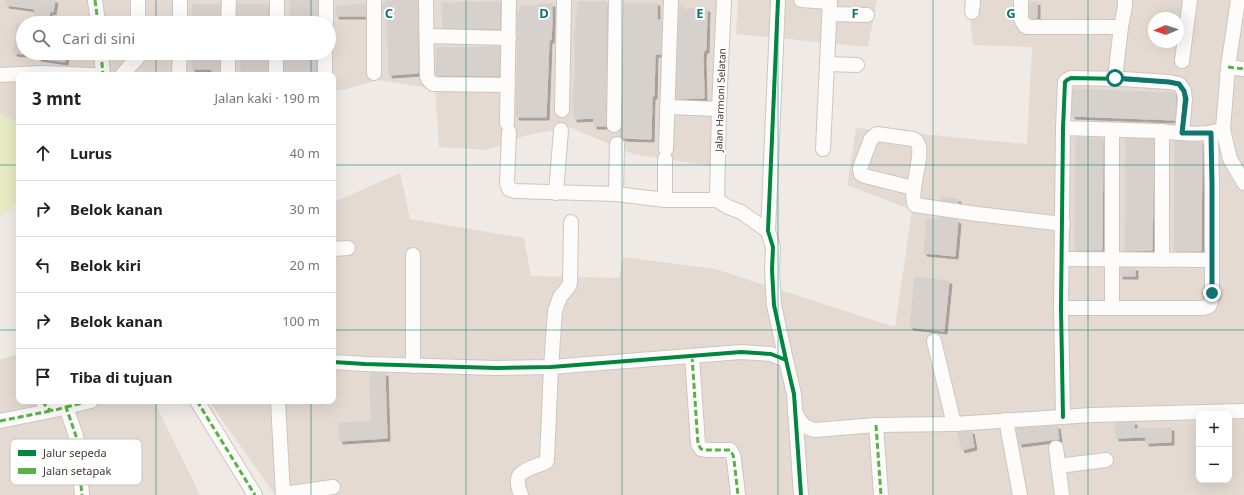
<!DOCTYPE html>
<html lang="id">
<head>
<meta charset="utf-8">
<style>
  :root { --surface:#fff; --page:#f6f6f6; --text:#202124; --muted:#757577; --line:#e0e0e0 }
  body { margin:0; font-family:"Noto Sans",sans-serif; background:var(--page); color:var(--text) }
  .controls { position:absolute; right:12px; bottom:12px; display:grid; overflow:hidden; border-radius:8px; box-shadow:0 4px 16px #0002 }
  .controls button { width:36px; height:36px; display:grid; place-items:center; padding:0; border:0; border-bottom:1px solid var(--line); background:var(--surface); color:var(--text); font:20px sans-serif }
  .compass { position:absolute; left:1148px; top:12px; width:36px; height:36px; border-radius:50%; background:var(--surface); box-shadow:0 4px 16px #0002; rotate:268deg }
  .stop { position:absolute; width:12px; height:12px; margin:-9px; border:3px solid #0f766e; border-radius:50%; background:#fff }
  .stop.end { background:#0f766e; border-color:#fff; box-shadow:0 1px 4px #0008 }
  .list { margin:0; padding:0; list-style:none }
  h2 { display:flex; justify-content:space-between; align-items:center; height:52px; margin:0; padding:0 16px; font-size:17px }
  h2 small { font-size:13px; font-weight:400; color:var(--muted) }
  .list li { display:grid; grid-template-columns:26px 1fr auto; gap:12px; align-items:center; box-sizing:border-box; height:56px; padding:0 16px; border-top:1px solid var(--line) }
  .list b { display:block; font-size:15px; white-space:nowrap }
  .list em { font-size:13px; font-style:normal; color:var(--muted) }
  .icon { flex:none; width:22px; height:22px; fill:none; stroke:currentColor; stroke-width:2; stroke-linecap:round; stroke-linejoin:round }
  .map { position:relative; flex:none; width:1244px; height:495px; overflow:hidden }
  .search { position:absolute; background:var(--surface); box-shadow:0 4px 16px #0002; left:16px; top:16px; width:320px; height:44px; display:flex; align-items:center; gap:10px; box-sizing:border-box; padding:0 14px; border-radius:22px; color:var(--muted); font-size:15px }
  .panel { position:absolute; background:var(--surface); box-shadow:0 4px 16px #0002; left:16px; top:72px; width:320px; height:332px; border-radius:8px }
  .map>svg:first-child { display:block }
  .residential { fill:#e4dad2; fill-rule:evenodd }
  .green { fill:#e6ebc3 }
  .building { fill:#d7d1cd; stroke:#d7d0cc; filter:url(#shadow) }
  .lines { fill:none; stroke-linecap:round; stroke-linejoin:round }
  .minor-casing { stroke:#cbc6c2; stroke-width:16 }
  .minor { stroke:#fdfcfb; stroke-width:14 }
  .quiet { stroke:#57b346; stroke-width:3; stroke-dasharray:6 3; stroke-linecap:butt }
  .cycleway-casing { stroke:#fff; stroke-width:6 }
  .cycleway { stroke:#00873e; stroke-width:4 }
  .route { stroke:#0f766e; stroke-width:5 }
  .grid { fill:none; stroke:#0f766e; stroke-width:1; stroke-opacity:0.55 }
  .labels { text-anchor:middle; stroke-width:4; stroke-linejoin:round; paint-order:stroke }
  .street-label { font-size:10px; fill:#453832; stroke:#fff }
  .key { fill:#fff; stroke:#c7c3c2; stroke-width:1 }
  .key-label { font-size:11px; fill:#453832 }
  .grid-label { font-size:13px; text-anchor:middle; font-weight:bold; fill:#0f766e; stroke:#fff; stroke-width:4; stroke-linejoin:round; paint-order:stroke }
</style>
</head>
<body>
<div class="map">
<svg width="1244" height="495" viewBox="0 0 1244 495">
  <defs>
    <filter id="shadow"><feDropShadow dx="3" dy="3" stdDeviation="0" flood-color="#0004"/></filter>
  </defs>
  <rect width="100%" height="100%" fill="#efeae6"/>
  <g class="residential">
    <path d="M0 0H724L717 167 633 154 569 127 524 136 488 150 439 147 435 89 378 80 346 89 333 91V75H19V124L0 113ZM23 23H329V53H23Z"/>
    <path d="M738 0H877L868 47 736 34Z"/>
    <path d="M968 0H1244V495H275L209 401H333V201H336L400 173 410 219 524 238 531 276 619 278 623 257 715 269 895 327 912 210 847 185 856 128 1027 144 1032 47 973 45ZM1154 18H1178V42H1154ZM1199 414H1229V480H1199Z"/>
    <path d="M19 353V401H154L200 495H0V360Z"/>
  </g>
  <path class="green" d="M0 113 19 124V201L0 217Z"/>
  <g class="building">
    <path d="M7 0H55L53 12 50 11 49 18 34 16 35 9 6 5Z"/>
    <path d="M307 0H318V23H291L290 1Z"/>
    <path d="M418 0V73L389 75 387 16 382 15V4H385V1Z"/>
    <path d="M494 2H500V29L443 28 442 3Z"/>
    <path d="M578 2H607L606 126H594V118L574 119 573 96H574V80H575V29H576V14H578Z"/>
    <path d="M1037 2V18H1030V3Z"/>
    <path d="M624 3H657V20H662L661 54H655L654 96H652L651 139 623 138 620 136V131L622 125Z"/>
    <path d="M192 4 220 5V23H192Z"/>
    <path d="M237 4H268V23H241V16H237Z"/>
    <path d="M538 4H552V22L551 40H549L548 67 546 117H516L518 32H517V14H519L520 6H538Z"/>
    <path d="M354 5H366V16H336V6Z"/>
    <path d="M679 7H683V9H707L706 50H704L703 57 704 98 676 99Z"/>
    <path d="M17 24H23V54L14 53Z"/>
    <path d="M500 47 499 76 436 75 437 48Z"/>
    <path d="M38 53H66L65 62 38 58Z"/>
    <path d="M212 53H220V75H212V69H192V54Z"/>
    <rect x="241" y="53" width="27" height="22"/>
    <rect x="284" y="53" width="32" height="22"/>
    <path d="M1073 89 1175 93 1176 99 1175 120 1072 116Z"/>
    <path d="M1076 138H1103L1102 250H1075Z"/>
    <path d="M1126 139H1154L1152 250 1125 251Z"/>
    <path d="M1175 141 1202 142 1201 251H1174Z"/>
    <path d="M941 197 958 199V203L941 200Z"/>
    <path d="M940 217 957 220V221H958L955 256 924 253 927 219 940 220Z"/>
    <rect x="1120" y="268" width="15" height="8"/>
    <path d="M915 277 949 281 944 331 910 327Z"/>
    <path d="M370 373H385L387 438 340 441 339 423 371 421Z"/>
    <path d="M1134 422V429L1171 428V442L1146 443V437L1116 438 1115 423Z"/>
    <path d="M1057 426 1059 439 1019 444 1017 428Z"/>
    <path d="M971 431 974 447 962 450 957 433Z"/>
  </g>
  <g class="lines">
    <defs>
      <g id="minor">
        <path d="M95 0 98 23"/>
        <path d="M138 0V23"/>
        <path d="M426 0 427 76 428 79 433 84 508 85"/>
        <path d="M778 0 768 231 773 247 772 270 774 305 786 360"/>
        <path d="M801 0 830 2"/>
        <path d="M1021 0V19L1025 26 1027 27H1121"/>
        <path d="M1238 0 1228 67 1223 129 1230 159 1244 183"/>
        <path d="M972 12 973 0"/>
        <path d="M830 14 867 15"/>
        <path d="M180 23V0"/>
        <path d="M228 23 229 0"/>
        <path d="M277 23V0"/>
        <path d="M326 23V0"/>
        <path d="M427 36 509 38"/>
        <path d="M101 53 103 75"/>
        <path d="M1182 61 1190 0"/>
        <path d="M827 64 857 65"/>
        <path d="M1228 67 1244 69"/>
        <path d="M179 71 180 53"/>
        <path d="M374 73V0"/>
        <path d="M0 75 41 73 93 75"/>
        <path d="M122 75 138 57V53"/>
        <path d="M228 75V53"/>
        <path d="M276 75V53"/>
        <path d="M325 75V53"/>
        <path d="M1115 78 1121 27 1125 6V0"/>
        <path d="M667 107 719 109"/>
        <path d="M562 110 564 0"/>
        <path d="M507 123 509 0"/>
        <path d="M614 125 616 0"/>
        <path d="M1063 128C1094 129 1125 130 1155 131 1176 132 1200 137 1220 130"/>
        <path d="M1162 131V260"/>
        <path d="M509 132 507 183 509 189 515 191 616 194 665 200H717L728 207 741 212 768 231"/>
        <path d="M666 149 671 0"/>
        <path d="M823 149 830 0"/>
        <path d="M913 188 865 176 861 174 860 168 871 139 877 134 913 139C930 145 907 190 915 205L977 214 1063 224"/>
        <path d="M556 193 561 130"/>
        <path d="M616 194 617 144"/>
        <path d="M665 200V159"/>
        <path d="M717 200 719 109 724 0"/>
        <path d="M333 249 348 248"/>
        <path d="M1062 259 1212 260"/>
        <path d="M1061 308H1203L1209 306 1211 302 1212 293V184L1211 133"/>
        <path d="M1112 308V130"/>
        <path d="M934 341 954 424"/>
        <path d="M692 356 698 444 701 449 708 450H730L733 455 734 460 738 495"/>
        <path d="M333 362 365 364 496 368 551 367 741 352 771 354 786 360 794 394 801 495"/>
        <path d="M413 366V255"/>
        <path d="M43 401C49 415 54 410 66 407L76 436 82 495"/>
        <path d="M197 401 255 495"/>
        <path d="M278 401 283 495"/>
        <path d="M66 407 91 401"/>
        <path d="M795 412C801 423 803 427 815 430L876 425 954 424 1092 415 1244 411"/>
        <path d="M1063 417 1061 308 1063 128 1065 82 1067 80 1071 78 1123 79 1169 82 1179 84 1184 91 1185 99 1182 133"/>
        <path d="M1006 420 1020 495"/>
        <path d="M0 421 50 411"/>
        <path d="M876 425 881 495"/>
        <path d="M1056 448 1062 495"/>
        <path d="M1058 466 1106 460"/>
        <path d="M283 494 333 487"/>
        <path d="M521 495C519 490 517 484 518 479 519 470 538 466 546 462L547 460 551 367 555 311 560 297 569 286 570 283 571 222"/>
      </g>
    </defs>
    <use href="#minor" class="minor-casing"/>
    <use href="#minor" class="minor"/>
    <g class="quiet">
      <path d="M95 0 98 23"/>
      <path d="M101 53 103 75"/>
      <path d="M1228 67 1244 69"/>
      <path d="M692 356 698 444 701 449 708 450H730L733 455 734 460 738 495"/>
      <path d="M43 401C49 415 54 410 66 407L76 436 82 495"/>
      <path d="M197 401 255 495"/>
      <path d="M66 407 91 401"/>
      <path d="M0 421 50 411"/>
      <path d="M876 425 881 495"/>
    </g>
    <defs>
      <g id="cycleway">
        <path d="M778 0 768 231 773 247 772 270 774 305 786 360"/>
        <path d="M333 362 365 364 496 368 551 367 741 352 771 354 786 360 794 394 801 495"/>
        <path d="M1063 417 1061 308 1063 128 1065 82 1067 80 1071 78 1123 79 1169 82 1179 84 1184 91 1185 99 1182 133"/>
      </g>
    </defs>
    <use href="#cycleway" class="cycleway-casing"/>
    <use href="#cycleway" class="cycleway"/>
  </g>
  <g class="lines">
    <path class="route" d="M1115 78 1169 82 1179 84 1184 91 1186 99 1182 133H1211L1212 184V293"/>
  </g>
  <path class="grid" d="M156 0V23M311 0V23M466 0V495M622 0V495M778 0V495M933 0V495M1088 0V495M156 53V75M311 53V75M0 165H19M333 165H1244M0 330H19M333 330H1244M156 401V495M311 401V495"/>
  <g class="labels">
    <g class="street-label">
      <text transform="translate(720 100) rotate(-88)" y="4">Jalan Harmoni Selatan</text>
    </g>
  </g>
  <rect x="10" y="439" width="132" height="46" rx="6" class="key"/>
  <rect x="18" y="450" width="18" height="6" fill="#00873e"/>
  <rect x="18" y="468" width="18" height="6" fill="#57b346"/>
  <g class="key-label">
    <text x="43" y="457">Jalur sepeda</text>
    <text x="43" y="475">Jalan setapak</text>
  </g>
  <g class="grid-label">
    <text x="389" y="18">C</text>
    <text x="544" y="18">D</text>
    <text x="700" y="18">E</text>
    <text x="855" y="18">F</text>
    <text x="1011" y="18">G</text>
  </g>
</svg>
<div class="controls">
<button>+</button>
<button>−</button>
</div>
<svg class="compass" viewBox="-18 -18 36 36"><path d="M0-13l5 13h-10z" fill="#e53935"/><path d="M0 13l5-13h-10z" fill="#757577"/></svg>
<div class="stop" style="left:1115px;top:78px"></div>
<div class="stop end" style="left:1212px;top:293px"></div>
<div class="search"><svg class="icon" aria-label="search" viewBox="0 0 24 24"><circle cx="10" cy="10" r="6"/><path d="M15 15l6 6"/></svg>Cari di sini</div>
<section class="panel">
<h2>3 mnt<small>Jalan kaki · 190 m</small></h2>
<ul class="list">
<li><svg class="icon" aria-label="ahead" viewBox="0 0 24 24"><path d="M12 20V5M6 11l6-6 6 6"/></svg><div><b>Lurus</b></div><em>40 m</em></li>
<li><svg class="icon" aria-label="right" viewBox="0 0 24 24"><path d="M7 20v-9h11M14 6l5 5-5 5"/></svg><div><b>Belok kanan</b></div><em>30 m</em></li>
<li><svg class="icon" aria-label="left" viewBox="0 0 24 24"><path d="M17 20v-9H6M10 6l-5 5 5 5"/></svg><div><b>Belok kiri</b></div><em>20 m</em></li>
<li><svg class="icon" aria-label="right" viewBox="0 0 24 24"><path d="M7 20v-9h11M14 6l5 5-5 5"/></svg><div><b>Belok kanan</b></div><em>100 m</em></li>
<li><svg class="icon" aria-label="arrive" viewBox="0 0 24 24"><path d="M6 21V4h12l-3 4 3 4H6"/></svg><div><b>Tiba di tujuan</b></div></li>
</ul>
</section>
</div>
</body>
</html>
